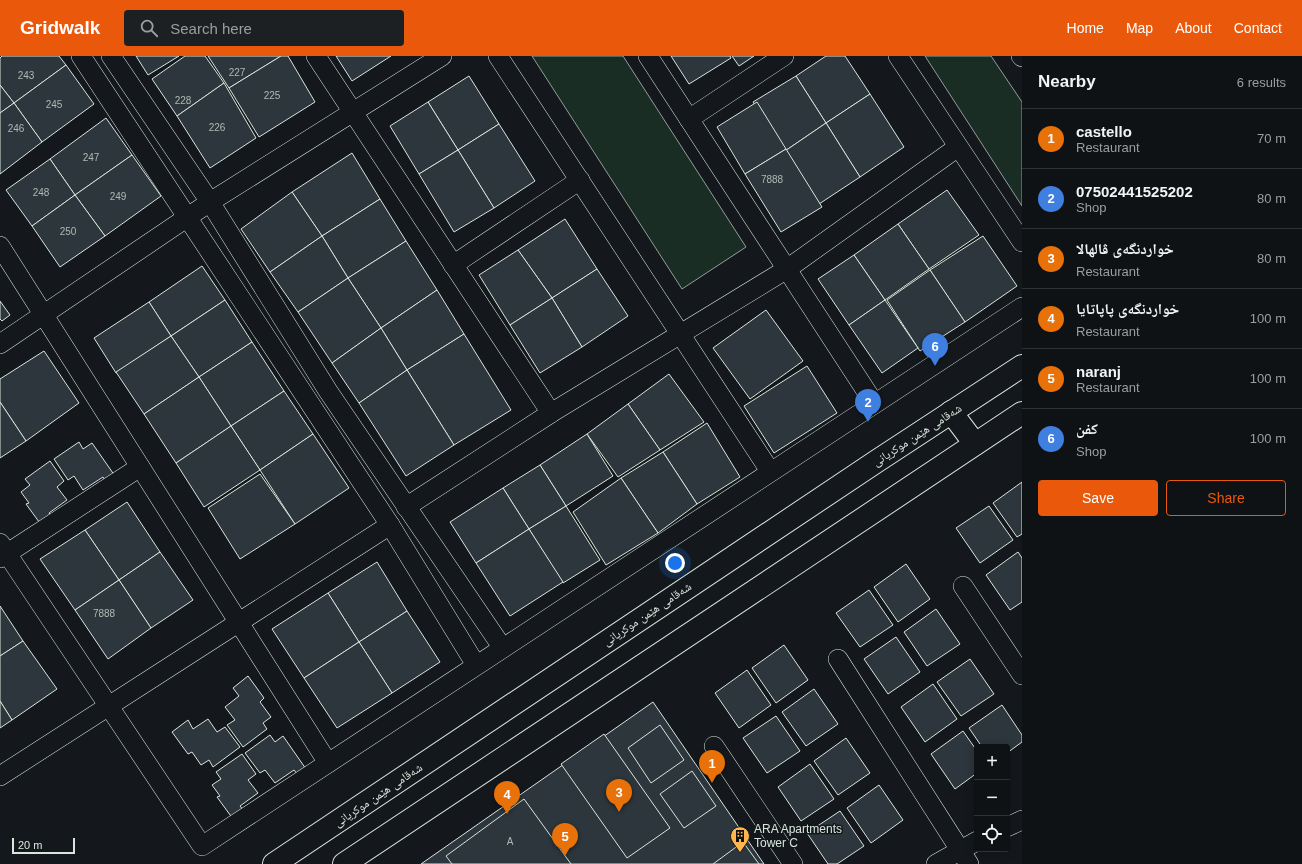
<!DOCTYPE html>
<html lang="en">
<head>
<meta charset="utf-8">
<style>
  :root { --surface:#0f1215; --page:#1d2022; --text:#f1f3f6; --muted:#9b9ea0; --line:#2f3234; --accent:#ea580c }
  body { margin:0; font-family:Arial,"Noto Naskh Arabic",sans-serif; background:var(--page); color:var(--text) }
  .controls { position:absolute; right:12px; bottom:12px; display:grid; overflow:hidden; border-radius:4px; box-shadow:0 2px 10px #0003 }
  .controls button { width:36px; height:36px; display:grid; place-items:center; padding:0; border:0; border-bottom:1px solid var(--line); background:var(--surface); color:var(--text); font:20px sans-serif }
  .scale { position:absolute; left:12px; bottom:10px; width:63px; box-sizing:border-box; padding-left:4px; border:2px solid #d8e6dc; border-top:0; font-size:11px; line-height:14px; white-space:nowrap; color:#d8e6dc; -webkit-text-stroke:3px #14181c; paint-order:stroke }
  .you { position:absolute; left:675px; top:507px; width:14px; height:14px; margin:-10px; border:3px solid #fff; border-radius:50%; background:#1a73e8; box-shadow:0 0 0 6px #1a73e833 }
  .badge { display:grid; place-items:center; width:26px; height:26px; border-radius:50%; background:var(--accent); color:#fff; font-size:13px; font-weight:700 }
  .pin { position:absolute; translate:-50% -33px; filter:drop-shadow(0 1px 2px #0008) }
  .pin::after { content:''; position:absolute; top:21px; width:14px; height:12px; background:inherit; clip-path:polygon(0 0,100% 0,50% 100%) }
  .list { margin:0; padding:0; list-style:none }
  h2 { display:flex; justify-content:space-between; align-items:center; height:52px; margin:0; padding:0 16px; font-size:17px }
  h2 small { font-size:13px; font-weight:400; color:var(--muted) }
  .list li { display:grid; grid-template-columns:26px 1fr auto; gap:12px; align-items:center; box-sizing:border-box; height:60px; padding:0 16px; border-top:1px solid var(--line) }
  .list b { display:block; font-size:15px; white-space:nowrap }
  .list p { margin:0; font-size:13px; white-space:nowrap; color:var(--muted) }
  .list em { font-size:13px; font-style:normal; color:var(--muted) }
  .actions { display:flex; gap:8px; padding:12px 16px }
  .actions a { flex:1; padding:9px 0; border:1px solid var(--accent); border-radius:4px; text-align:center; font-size:14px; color:var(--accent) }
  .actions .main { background:var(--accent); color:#fff }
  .icon { flex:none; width:22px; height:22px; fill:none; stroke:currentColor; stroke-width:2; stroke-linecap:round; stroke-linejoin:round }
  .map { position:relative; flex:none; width:1022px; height:808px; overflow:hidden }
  header { display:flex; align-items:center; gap:24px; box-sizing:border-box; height:56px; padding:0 20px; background:var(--accent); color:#fff }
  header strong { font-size:19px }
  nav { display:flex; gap:22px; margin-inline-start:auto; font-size:14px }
  .search { width:280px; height:36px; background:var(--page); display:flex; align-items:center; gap:10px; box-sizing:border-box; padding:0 14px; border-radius:4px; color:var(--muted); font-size:15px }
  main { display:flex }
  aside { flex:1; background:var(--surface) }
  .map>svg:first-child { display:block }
  .green { fill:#1a2d24; stroke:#939e99 }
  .building { fill:#2c363c; stroke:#d8e6dc }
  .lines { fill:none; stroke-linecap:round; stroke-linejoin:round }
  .street-casing { stroke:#d8e6dc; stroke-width:20 }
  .secondary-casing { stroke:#d8e6dc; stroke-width:24 }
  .street { stroke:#14181c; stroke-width:19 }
  .secondary { stroke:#14181c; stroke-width:22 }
  .labels { text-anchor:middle; stroke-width:3; stroke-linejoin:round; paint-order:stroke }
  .number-label { font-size:10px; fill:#adbab4 }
  .street-label { font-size:12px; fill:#d8e6dc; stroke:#14181c }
  .poi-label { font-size:12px; fill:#d8e6dc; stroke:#14181c; text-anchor:start }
</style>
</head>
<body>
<header>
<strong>Gridwalk</strong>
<div class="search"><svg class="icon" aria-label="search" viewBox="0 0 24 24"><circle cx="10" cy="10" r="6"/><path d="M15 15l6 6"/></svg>Search here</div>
<nav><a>Home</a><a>Map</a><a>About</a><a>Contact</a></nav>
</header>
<main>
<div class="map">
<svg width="1022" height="808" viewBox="0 0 1022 808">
  <rect width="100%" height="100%" fill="#14181c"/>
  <g class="green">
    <path d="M532 0H623L746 191 682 233Z"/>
    <path d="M925 0H991L1022 46V150Z"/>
  </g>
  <g class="building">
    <path d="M2 0H59L66 9 14 47 0 29V2Z"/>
    <path d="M136 0H179L148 19Z"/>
    <path d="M185 0H205L224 27 177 60 152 23Z"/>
    <path d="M208 0H281L229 32Z"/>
    <path d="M281 0H288L315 46 259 81 229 32Z"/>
    <path d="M336 0H391L352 25Z"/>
    <path d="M671 0H730L731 2 689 28Z"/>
    <path d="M732 0H754L739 10Z"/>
    <path d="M826 0H845L870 38 826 67 796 20Z"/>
    <path d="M66 9 94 48 42 86 14 47Z"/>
    <path d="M469 20 499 68 458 94 428 46Z"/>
    <path d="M796 20 826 67 785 95 753 46Z"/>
    <path d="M224 27 256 82 210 112 177 60Z"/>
    <path d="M0 29 14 47 0 57Z"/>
    <path d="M870 38 904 91 860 121 826 67Z"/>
    <path d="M428 46 458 94 419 118 390 70Z"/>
    <path d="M757 46 786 93 745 118 717 71Z"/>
    <path d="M14 47 42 86 0 118V57Z"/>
    <path d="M106 62 132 99 75 139 50 103Z"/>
    <path d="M826 67 860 121 819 148 785 95Z"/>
    <path d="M499 68 535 125 494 152 458 94Z"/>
    <path d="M786 93 822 151 781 176 745 118Z"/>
    <path d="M458 94 494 152 454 176 419 118Z"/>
    <path d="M352 97 380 143 322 180 292 136Z"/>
    <path d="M132 99 161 140 105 180 75 139Z"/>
    <path d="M50 103 75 139 32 170 6 134Z"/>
    <path d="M947 134 979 179 929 213 898 168Z"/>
    <path d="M292 136 322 180 270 216 241 173Z"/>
    <path d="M75 139 105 180 60 211 32 170Z"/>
    <path d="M380 143 406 185 348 222 322 180Z"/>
    <path d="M565 163 597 213 552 242 518 194Z"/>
    <path d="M898 168 929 213 885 244 854 199Z"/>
    <path d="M322 180 348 222 298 256 270 216Z"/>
    <path d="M983 180 1017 230 965 266 930 214Z"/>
    <path d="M406 185 437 234 381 272 348 222Z"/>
    <path d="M518 194 552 242 510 269 479 219Z"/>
    <path d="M854 199 885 244 849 269 818 223Z"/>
    <path d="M202 210 225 244 171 280 149 246Z"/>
    <path d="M597 213 628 260 582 291 552 242Z"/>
    <path d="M930 214 965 266 920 295 887 244Z"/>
    <path d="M348 222 381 272 332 307 298 256Z"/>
    <path d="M437 234 464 278 407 314 381 272Z"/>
    <path d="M552 242 582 291 540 317 510 269Z"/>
    <path d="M225 244 252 286 199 321 171 280Z"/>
    <path d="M885 244 918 292 882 317 849 269Z"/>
    <path d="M0 245 10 259 2 265 0 263Z"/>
    <path d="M149 246 171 280 116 317 94 282Z"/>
    <path d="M766 254 803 305 750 343 713 292Z"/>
    <path d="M381 272 407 314 359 347 332 307Z"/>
    <path d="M464 278 511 354 454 389 407 314Z"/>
    <path d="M171 280 199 321 144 358 116 316Z"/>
    <path d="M252 286 284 335 231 370 199 321Z"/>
    <path d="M44 295 79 347 26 385 0 346V323Z"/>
    <path d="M807 310 837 357 774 397 744 350Z"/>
    <path d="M407 314 454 389 406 420 359 347Z"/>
    <path d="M669 318 704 366 660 394 628 348Z"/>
    <path d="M199 321 231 370 176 407 144 358Z"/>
    <path d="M284 335 313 378 260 414 231 370Z"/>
    <path d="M0 346 26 385 0 402Z"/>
    <path d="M628 348 660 394 618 421 587 378Z"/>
    <path d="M707 367 740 421 697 448 663 396Z"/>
    <path d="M231 370 260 414 204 451 176 407Z"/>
    <path d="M313 378 349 432 295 468 260 414Z"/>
    <path d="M587 378 613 420 566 450 540 409Z"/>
    <path d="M79 386 83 393 92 387 115 420 106 426 103 421 83 434 74 420 68 424 54 403Z"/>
    <path d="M663 396 697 448 658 477 621 422Z"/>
    <path d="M50 405 64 425 57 431 67 444 49 457 52 462 42 470 26 448 29 447 21 436 30 429 25 423Z"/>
    <path d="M540 409 566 450 529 473 503 432Z"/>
    <path d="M260 418 295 468 240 503 208 452Z"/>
    <path d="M621 422 658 477 606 509 573 456Z"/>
    <path d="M1022 426V478L1017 481 993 447Z"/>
    <path d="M503 432 529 473 476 507 450 466Z"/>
    <path d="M127 446 160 496 119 524 85 474Z"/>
    <path d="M566 450 600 504 563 527 529 473Z"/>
    <path d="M989 450 1013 484 980 507 956 472Z"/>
    <path d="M529 473 563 526 510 560 476 507Z"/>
    <path d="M85 474 119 524 75 554 40 503Z"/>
    <path d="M160 496 193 544 151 572 119 524Z"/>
    <path d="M1018 496 1022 502V546L1010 554 986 519Z"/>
    <path d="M377 506 407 555 359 586 328 537Z"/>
    <path d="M906 508 930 543 898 566 874 531Z"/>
    <path d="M119 524 151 572 108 603 75 554Z"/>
    <path d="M869 534 893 569 860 591 836 557Z"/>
    <path d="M328 537 359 586 304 622 272 573Z"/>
    <path d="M0 550 23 585 0 600Z"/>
    <path d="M936 553 960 588 927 610 904 576Z"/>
    <path d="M407 555 440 606 392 637 359 586Z"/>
    <path d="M896 581 920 616 888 638 864 603Z"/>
    <path d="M23 585 57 633 12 664 0 645V600Z"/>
    <path d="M359 586 392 637 337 672 304 622Z"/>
    <path d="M784 589 808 624 776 647 752 612Z"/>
    <path d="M970 603 994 638 961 660 937 626Z"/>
    <path d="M747 614 771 649 739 672 715 637Z"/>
    <path d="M248 620 264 642 260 646 271 661 263 667 267 673 243 691 227 669 235 664 225 651 239 640 233 632Z"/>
    <path d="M933 628 957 663 925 686 901 651Z"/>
    <path d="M814 633 838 668 806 690 782 656Z"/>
    <path d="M0 645 12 664 0 672Z"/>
    <path d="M653 646 764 808H421L431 801Z"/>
    <path d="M1002 649 1022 679V686L1007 697V691H982L969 672Z"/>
    <path d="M776 660 800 695 767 717 743 682Z"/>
    <path d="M208 663 217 676 225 671 240 691 213 711 209 704 201 709 192 696 188 698 172 676 188 664 193 673Z"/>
    <path d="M660 669 684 704 651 727 628 692Z"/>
    <path d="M963 675 977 695V717L955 733 931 698Z"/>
    <path d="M604 678 670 772 627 802 561 708Z"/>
    <path d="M270 679 275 686 283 680 306 713 298 719 294 714 275 727 265 714 260 717 245 697Z"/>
    <path d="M846 682 870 717 838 739 814 705Z"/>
    <path d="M242 698 256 718 248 724 258 737 240 750 244 755 233 763 217 741 220 740 212 729 221 723 216 716Z"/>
    <path d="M810 708 834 743 801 765 778 731Z"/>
    <path d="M692 715 716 750 684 772 660 738Z"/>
    <path d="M879 729 903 764 871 787 847 752Z"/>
    <path d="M524 743 571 808H452L446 800Z"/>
    <path d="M840 755 864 790 837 808H828L807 777Z"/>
    <path d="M743 786 759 808H713Z"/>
  </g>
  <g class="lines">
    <defs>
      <g id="street">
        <path d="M81 0 390 469 476 609"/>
        <path d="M111 0 210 146 328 335 502 591"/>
        <path d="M316 0 551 357"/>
        <path d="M498 0 770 415"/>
        <path d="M648 0 874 347"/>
        <path d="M898 0 1022 186"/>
        <path d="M1021 0 1022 1"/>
        <path d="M689 63 784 0"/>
        <path d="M0 190 328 707"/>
        <path d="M453 209 580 124"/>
        <path d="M0 288 210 146 442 0"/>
        <path d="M406 451 551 357 787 213 958 91"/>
        <path d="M0 487 202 790 1022 251"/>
        <path d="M0 502 140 411"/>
        <path d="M963 530 1022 619"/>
        <path d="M838 603 969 808"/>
        <path d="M714 690 793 808"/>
        <path d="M0 720 390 469"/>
        <path d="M1007 771 1022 764"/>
        <path d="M936 808 977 785"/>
      </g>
      <g id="secondary">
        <path d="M951 356 975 388"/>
        <path d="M274 808 877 405 1022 310"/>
        <path d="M344 808 1022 357"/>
      </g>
    </defs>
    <use href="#street" class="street-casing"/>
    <use href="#secondary" class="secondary-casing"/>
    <use href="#street" class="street"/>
    <use href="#secondary" class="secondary"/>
  </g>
  <defs>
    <symbol id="building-pin" viewBox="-11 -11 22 30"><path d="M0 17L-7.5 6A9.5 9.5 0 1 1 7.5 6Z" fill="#ffb74d" stroke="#14181c"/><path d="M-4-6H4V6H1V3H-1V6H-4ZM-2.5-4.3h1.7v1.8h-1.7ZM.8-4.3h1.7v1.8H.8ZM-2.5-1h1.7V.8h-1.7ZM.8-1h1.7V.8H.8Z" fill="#111"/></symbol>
  </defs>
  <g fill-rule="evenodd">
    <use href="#building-pin" x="729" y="769" width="22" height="30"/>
  </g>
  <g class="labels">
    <g class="number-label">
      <text x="237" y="20">227</text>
      <text x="26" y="23">243</text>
      <text x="272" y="43">225</text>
      <text x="183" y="48">228</text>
      <text x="54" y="52">245</text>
      <text x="217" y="75">226</text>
      <text x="16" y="76">246</text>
      <text x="91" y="105">247</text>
      <text x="772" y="127">7888</text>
      <text x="41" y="140">248</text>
      <text x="118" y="144">249</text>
      <text x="68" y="179">250</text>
      <text x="104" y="561">7888</text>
      <text x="510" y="789">A</text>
    </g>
    <g class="street-label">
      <text transform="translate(917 379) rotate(-33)" y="4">شەقامی هێمن موکریانی</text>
      <text transform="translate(647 558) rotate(-34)" y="4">شەقامی هێمن موکریانی</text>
      <text transform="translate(378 739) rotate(-34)" y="4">شەقامی هێمن موکریانی</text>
    </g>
    <g class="poi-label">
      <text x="754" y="777">ARA Apartments<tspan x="754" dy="14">Tower C</tspan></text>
    </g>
  </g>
</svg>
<div class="controls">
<button>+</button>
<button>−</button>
<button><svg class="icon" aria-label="locate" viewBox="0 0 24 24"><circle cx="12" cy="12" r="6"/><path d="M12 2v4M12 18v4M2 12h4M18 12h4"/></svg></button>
</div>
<div class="scale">20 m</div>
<div class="you"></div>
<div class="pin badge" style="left:712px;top:727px;background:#e8710a">1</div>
<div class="pin badge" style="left:868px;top:366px;background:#3f7fe0">2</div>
<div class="pin badge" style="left:619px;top:756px;background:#e8710a">3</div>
<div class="pin badge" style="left:507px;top:758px;background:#e8710a">4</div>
<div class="pin badge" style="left:565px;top:800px;background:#e8710a">5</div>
<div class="pin badge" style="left:935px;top:310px;background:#3f7fe0">6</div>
</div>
<aside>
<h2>Nearby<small>6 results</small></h2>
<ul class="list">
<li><span class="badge" style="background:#e8710a">1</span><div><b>castello</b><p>Restaurant</p></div><em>70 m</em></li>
<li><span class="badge" style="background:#3f7fe0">2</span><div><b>07502441525202</b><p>Shop</p></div><em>80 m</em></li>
<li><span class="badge" style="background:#e8710a">3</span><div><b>خواردنگەی ڤالهالا</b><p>Restaurant</p></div><em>80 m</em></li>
<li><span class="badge" style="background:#e8710a">4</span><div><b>خواردنگەی پاپاتایا</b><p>Restaurant</p></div><em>100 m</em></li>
<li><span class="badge" style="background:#e8710a">5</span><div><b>naranj</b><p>Restaurant</p></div><em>100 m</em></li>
<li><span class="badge" style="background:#3f7fe0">6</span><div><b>كفن</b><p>Shop</p></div><em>100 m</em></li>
</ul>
<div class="actions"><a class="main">Save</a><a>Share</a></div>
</aside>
</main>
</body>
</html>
